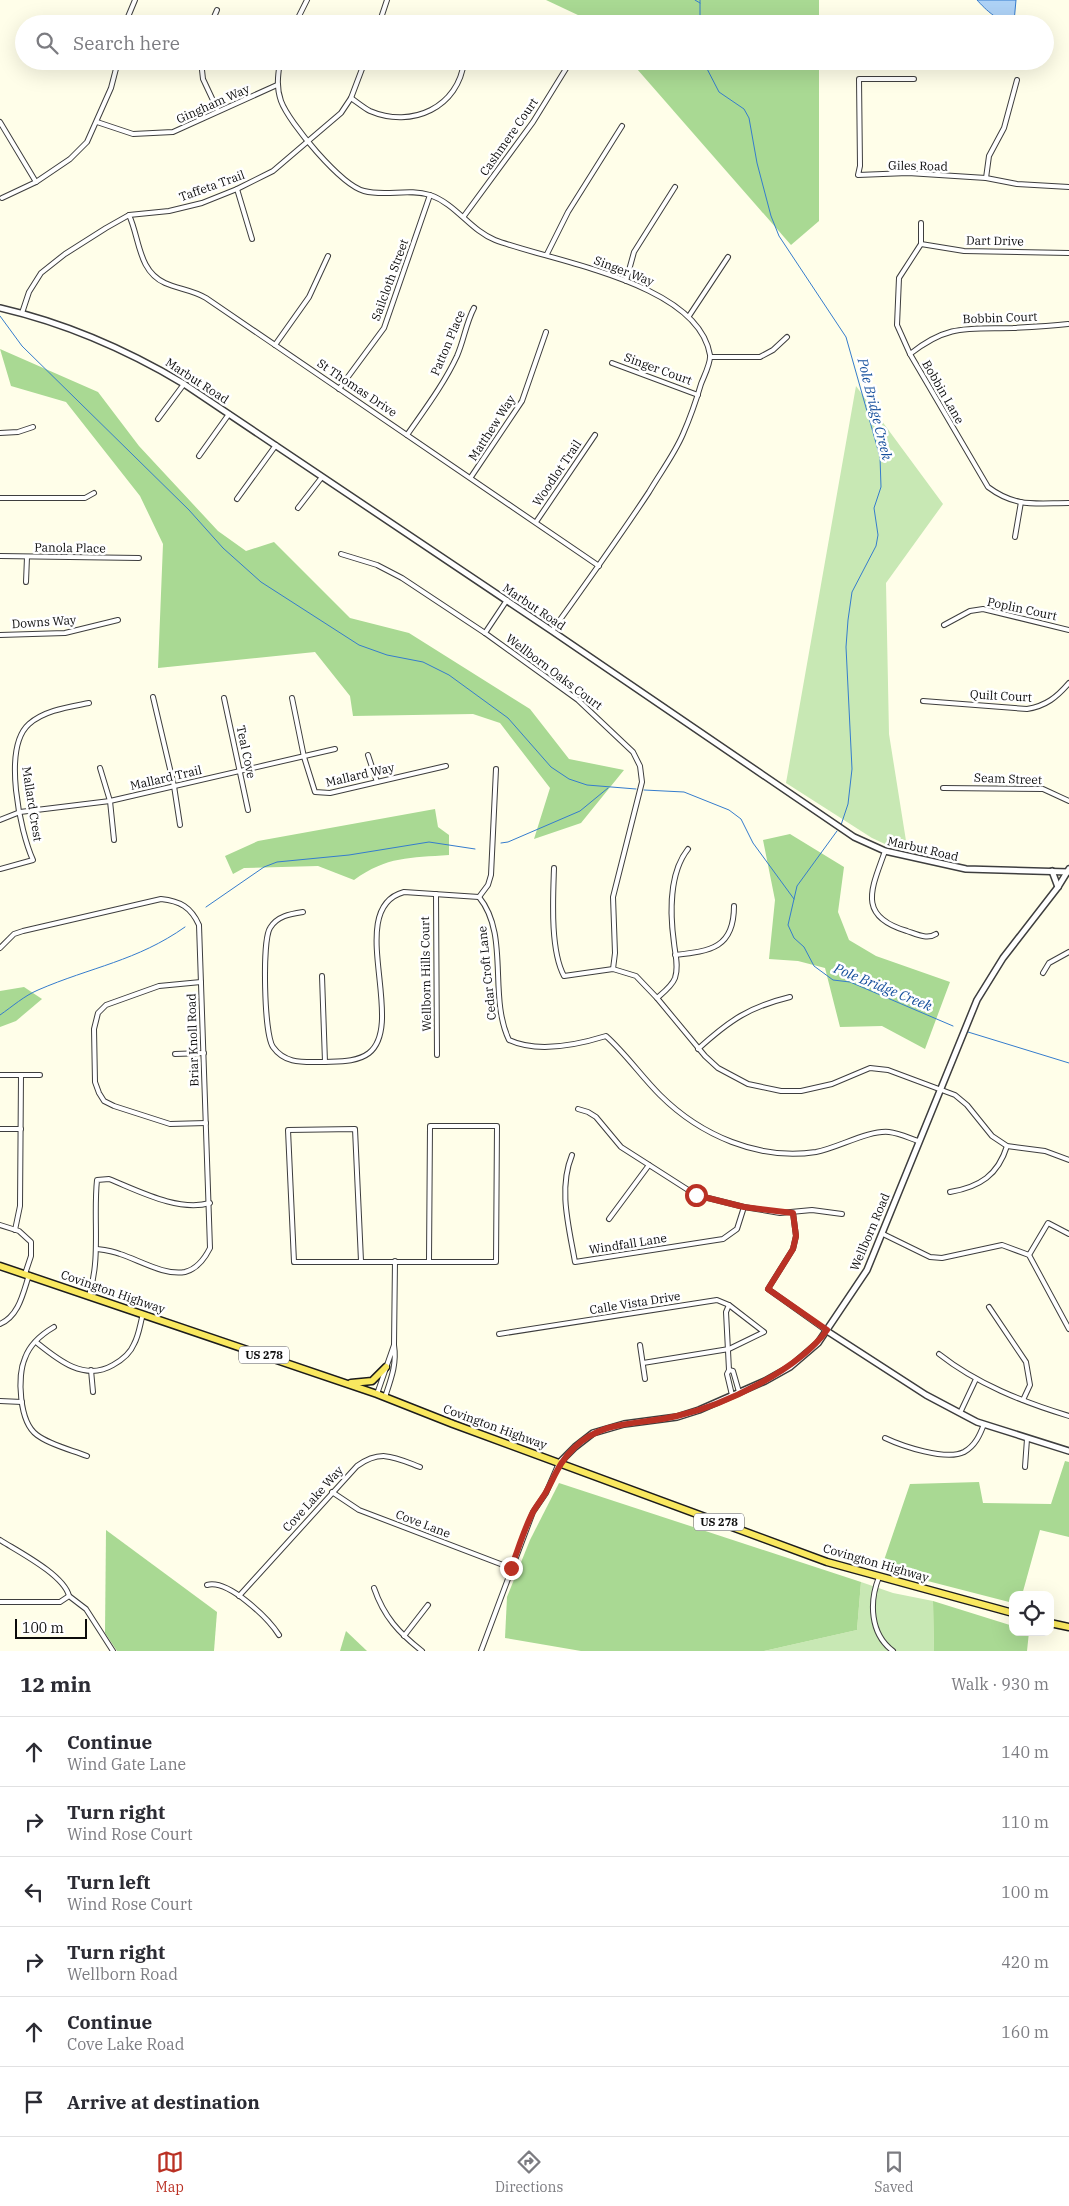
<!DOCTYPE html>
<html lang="en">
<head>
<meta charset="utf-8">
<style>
  :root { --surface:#fff; --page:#f7f7f7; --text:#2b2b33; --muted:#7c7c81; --line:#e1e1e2; --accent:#ba3124 }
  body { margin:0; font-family:"IBM Plex Serif",serif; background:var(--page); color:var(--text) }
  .controls { position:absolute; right:15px; bottom:15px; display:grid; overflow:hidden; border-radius:10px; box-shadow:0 5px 20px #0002 }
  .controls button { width:45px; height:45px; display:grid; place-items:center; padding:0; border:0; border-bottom:1px solid var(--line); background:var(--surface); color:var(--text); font:25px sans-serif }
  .scale { position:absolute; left:15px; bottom:12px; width:72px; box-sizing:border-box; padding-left:5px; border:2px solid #0b0b0b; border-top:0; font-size:14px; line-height:18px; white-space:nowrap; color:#0b0b0b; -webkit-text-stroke:4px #fff; paint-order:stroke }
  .stop { position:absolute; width:15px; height:15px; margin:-11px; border:4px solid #ba3124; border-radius:50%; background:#fff }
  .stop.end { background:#ba3124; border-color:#fff; box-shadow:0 1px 5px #0008 }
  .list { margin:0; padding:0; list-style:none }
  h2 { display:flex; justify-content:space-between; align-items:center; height:65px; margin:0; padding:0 20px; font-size:21px }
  h2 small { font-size:16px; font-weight:400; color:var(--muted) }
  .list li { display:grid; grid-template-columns:32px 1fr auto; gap:15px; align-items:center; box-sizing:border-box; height:70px; padding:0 20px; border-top:1px solid var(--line) }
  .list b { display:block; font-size:19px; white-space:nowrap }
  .list p { margin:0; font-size:16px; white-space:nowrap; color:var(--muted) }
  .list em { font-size:16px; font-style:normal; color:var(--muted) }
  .icon { flex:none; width:28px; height:28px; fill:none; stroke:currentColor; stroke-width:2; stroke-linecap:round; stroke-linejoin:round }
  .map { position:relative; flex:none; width:1069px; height:1651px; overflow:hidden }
  .search { position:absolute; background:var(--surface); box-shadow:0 5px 20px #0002; left:15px; right:15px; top:15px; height:55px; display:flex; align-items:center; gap:12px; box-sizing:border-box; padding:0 18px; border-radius:28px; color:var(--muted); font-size:19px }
  .sheet { height:485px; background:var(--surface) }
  nav { display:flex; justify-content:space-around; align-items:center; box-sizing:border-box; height:70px; border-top:1px solid var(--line); background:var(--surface); font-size:14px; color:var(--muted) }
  nav a { display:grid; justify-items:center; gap:2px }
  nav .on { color:var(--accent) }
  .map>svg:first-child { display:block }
  .green { fill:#c8e8b4 }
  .forest { fill:#a9d993 }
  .water { fill:#aed2f6; stroke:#357ccd }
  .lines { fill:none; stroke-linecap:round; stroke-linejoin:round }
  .stream { stroke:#357ccd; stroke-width:1 }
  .minor-casing { stroke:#3e3e3e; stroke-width:6 }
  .tertiary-casing { stroke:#3e3e3e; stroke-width:8 }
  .primary-casing { stroke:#1c1c1c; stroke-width:9 }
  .minor { stroke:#fff; stroke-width:4 }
  .tertiary { stroke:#fff; stroke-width:5 }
  .primary { stroke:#f9e85f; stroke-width:6 }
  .route { stroke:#ba3124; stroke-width:6 }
  .labels { text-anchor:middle; stroke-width:5; stroke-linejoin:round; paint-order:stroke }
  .shield { fill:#fff; stroke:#545454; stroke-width:1 }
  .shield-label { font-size:11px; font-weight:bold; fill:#0b0b0b }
  .street-label { font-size:12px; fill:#0b0b0b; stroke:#fff }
  .water-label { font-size:14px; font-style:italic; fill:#154f9c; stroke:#fff }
</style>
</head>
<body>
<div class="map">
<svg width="1069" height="1651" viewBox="0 0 1069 1651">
  <rect width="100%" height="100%" fill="#fffee9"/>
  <g class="green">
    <path d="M856 386 943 504 886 583 889 734 907 847 898 850 872 838 786 783Z"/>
    <path d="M861 1582 893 1593 933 1601 934 1651H764L857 1630Z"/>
  </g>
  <g class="forest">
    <path d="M546 0H819V24H597Z"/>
    <path d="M630 61H819V221L791 245Z"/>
    <path d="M0 349 98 392 139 446 218 531 246 551 274 542 350 618 409 633 530 709 569 759 624 770 581 823 534 839 550 788 500 723 473 714 353 716 350 696 315 652 158 668 163 544 140 496 66 402 11 386Z"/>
    <path d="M435 809 438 827 449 835V855C410 858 387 856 354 880L318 866 244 868 233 874 225 856 258 841Z"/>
    <path d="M790 834 844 867 838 912 849 940 876 956 950 982 925 1049 882 1026 840 1027 825 968 798 961 769 959 775 900 763 840Z"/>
    <path d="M24 987 42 999 16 1021 0 1027V991Z"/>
    <path d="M1065 1461 1069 1462V1537L1040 1530 1022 1595H1013V1603L881 1569 910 1484 979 1482 983 1503 1051 1504Z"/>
    <path d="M559 1483 861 1582 857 1630 764 1651H581L505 1638 507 1597 530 1540Z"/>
    <path d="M106 1530 217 1612 214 1651H117L105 1633Z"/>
    <path d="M933 1601 1013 1626V1632H1029L1027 1651H934Z"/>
    <path d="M346 1631 367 1651H340Z"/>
  </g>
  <path class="water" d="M977 0H1016L1014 22C1001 25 985 9 977 0Z"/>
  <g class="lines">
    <g class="stream">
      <path d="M695 0 700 3"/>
      <path d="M700 24V0"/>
      <path d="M703 61 719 92 744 109 749 118 757 163 771 216 779 236 846 337 880 457 881 487 874 508 878 535 876 546 852 592 848 620 846 647 852 769 848 804 841 825"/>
      <path d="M0 316 22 346 189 510 223 548 261 582 359 645 387 655 423 662 449 675 508 718 551 767 569 779 587 785 636 789"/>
      <path d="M644 790 684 792 729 810 741 819 753 843 794 899"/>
      <path d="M837 831 797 886 788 925 794 938 804 947 814 966 833 980 850 982 953 1026"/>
      <path d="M501 843 508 842 580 811 608 788"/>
      <path d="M206 907 264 867 277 862 349 855 429 842 475 849"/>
      <path d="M0 1015C13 1006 24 996 38 990 91 967 137 961 185 927"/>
      <path d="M968 1032 1069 1063"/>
    </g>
    <defs>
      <g id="minor">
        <path d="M125 24 135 0"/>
        <path d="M211 24 217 10"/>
        <path d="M295 24 307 0"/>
        <path d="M379 24 387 0"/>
        <path d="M201 61 203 79 218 111"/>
        <path d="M280 61C278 75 276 87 281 101 289 123 341 185 364 191 386 197 408 188 430 195 456 204 470 230 495 240 553 262 698 282 710 355 711 363 704 376 701 384 696 401 690 418 683 434 674 455 660 473 649 492 618 539 585 585 552 631"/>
        <path d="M914 79H859L860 166 858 175 908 173 986 178 1017 184 1069 187"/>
        <path d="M351 98C357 102 364 108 370 111 412 129 459 107 464 61"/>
        <path d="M0 122 36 182"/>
        <path d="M97 122 133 134 173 132 277 85"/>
        <path d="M986 178 989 156 1004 128 1017 80"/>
        <path d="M237 189 252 239"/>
        <path d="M2 198 36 182 70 159 87 142 111 88 118 61"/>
        <path d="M129 215C140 239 138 271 165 283 178 289 193 290 206 298L599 566"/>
        <path d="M464 216 533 122 567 67"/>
        <path d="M921 223V244L899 278 897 325 910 354 988 487C1016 508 1036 503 1069 503"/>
        <path d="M921 244 964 251 1069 253"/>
        <path d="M547 254 568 212 622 126"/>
        <path d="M626 281 634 252 675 187"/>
        <path d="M22 313 29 292 41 273 65 254 106 228 129 215 169 211 202 203 237 189 273 171 341 113 351 98 365 61"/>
        <path d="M689 316 728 257"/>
        <path d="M275 345 309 297 328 256"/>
        <path d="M910 354C948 324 967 329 1013 328 1031 327 1049 326 1068 324"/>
        <path d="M711 357H760L773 350 787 337"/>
        <path d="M612 363 698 395"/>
        <path d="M339 389 384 328 430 195"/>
        <path d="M158 419 184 384"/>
        <path d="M0 433 18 432 33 427"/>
        <path d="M407 435C425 409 444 384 457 356 464 340 466 323 474 308"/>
        <path d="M199 456 229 414"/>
        <path d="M471 477 522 401 546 332"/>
        <path d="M0 498H85L94 493"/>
        <path d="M237 499 276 445"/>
        <path d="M298 508 322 477"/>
        <path d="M536 522 595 435"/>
        <path d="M1015 537 1021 502"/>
        <path d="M341 554 377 565 402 578 485 633 578 700 633 752 640 766 642 782 613 897 615 953 613 969"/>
        <path d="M0 556 139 558"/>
        <path d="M26 582 27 557"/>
        <path d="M944 625 970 611 983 609 1069 630"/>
        <path d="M485 633 507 600"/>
        <path d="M0 635 65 633 118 620"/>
        <path d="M153 697 174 786 180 825"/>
        <path d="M224 698 248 810"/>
        <path d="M292 698 304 757 315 792 330 793 446 766"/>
        <path d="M923 701 1027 709C1046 706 1057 697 1069 683"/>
        <path d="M368 755 377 782"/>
        <path d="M100 768 110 801 114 840"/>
        <path d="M943 788 1043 789 1069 801"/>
        <path d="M0 820 20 812 110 801 335 749"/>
        <path d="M885 851C872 888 856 916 907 931 916 934 927 940 936 934"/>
        <path d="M554 868C553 898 550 950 564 976L613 969 636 976 657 998 705 1056 718 1068 748 1084 781 1091H801L832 1084 870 1068 888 1070 955 1095 967 1105 992 1136 1007 1146 1045 1151 1069 1160"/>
        <path d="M0 869 33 860C20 831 2 748 29 724 45 710 69 707 89 703"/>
        <path d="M436 894 437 1055"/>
        <path d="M479 897C510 935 488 996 509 1040 537 1053 577 1045 606 1036 626 1054 641 1076 660 1095 700 1135 759 1161 816 1152 838 1148 868 1130 889 1132 899 1133 909 1138 918 1141"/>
        <path d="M479 897 488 885 491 875 496 769"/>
        <path d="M303 912C290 914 277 916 270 928 262 941 264 1034 273 1047 285 1064 303 1062 321 1062 336 1061 356 1063 369 1053 407 1023 344 908 404 892L479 897"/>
        <path d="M0 948 14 934 23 931 161 899C180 901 191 907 199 925L210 1248C205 1258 197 1269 185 1272 165 1276 139 1260 120 1254 113 1251 105 1250 97 1249"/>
        <path d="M675 955C711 951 734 948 734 906"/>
        <path d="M1043 973 1049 963 1069 952"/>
        <path d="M322 976 325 1062"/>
        <path d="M201 982 159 986 106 1005 98 1013 94 1029 95 1082 99 1093 104 1101 114 1106 170 1124 206 1123"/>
        <path d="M657 998C664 992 672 986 675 978 679 966 675 954 674 943 670 914 669 873 688 849"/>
        <path d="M698 1049C730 1020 749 1007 790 997"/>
        <path d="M175 1054 204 1053"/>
        <path d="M0 1075H40"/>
        <path d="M578 1109 588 1112 596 1117 621 1147 696 1195 744 1207 780 1213 812 1210 842 1214"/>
        <path d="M0 1129H21"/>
        <path d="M572 1155C558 1189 569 1227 575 1262L723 1239 737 1229 744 1207"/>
        <path d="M950 1192C980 1187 998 1175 1007 1146"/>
        <path d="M793 1213 796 1236 793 1249 768 1289 827 1331"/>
        <path d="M609 1219 649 1165"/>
        <path d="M0 1225 19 1231 31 1242V1256L25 1274"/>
        <path d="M15 1230 20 1206 21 1075"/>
        <path d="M883 1234 930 1257 942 1258 1002 1245 1029 1255 1069 1329"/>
        <path d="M1029 1255 1048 1223 1069 1234"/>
        <path d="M361 1261 355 1129 288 1130 294 1262H496L497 1126H430L429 1260"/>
        <path d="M89 1296C101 1257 93 1219 97 1180L109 1179C139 1191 178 1212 210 1203"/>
        <path d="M729 1305 726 1312 729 1370 727 1374 732 1395"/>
        <path d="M989 1307 1026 1362 1030 1385 1023 1400"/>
        <path d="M0 1324C19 1316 23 1293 29 1275"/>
        <path d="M54 1327C42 1334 30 1344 25 1358 17 1376 19 1422 37 1435 50 1445 72 1450 87 1456"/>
        <path d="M499 1334 717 1300 729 1305 764 1332 729 1349 643 1363"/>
        <path d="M36 1342C57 1359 84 1382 113 1365 122 1360 130 1354 134 1344 139 1335 140 1324 143 1314"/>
        <path d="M394 1345 395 1261"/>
        <path d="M640 1345 645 1379"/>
        <path d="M939 1354C977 1384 1023 1402 1069 1416"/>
        <path d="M91 1370 93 1392"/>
        <path d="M729 1370 733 1371 739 1392"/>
        <path d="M377 1394 394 1345C397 1364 391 1379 385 1397"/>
        <path d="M0 1401 22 1402"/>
        <path d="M960 1413 976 1379"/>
        <path d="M885 1438C902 1446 946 1461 964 1452 975 1446 980 1435 984 1424"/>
        <path d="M1025 1467 1027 1439"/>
        <path d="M332 1492 359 1510 511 1568"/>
        <path d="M0 1540C19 1552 64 1575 69 1596"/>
        <path d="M879 1577C869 1602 870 1634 893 1651"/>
        <path d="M207 1585C228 1579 268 1618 279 1635"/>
        <path d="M374 1588C384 1617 399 1633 422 1651"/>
        <path d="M239 1596 357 1466C381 1449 394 1457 420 1467"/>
        <path d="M0 1602H60L69 1596 86 1609 113 1651"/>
        <path d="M404 1636 428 1605"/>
        <path d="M481 1651 533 1512 546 1493 559 1463"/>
      </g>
      <g id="tertiary">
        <path d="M0 308C65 323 127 350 184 384L552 631 854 837 885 851 966 869 1069 872"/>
        <path d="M1052 871 1058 887"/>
        <path d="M827 1331 926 1395 977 1422 1069 1451"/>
        <path d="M559 1463 575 1447 593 1433 624 1424 677 1417 699 1410 765 1381 790 1367 818 1343 867 1270 977 1000 1003 958 1058 887 1069 869"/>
      </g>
      <g id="primary">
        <path d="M0 1266 377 1394 453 1424 827 1562 1013 1613"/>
        <path d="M351 1383 372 1381 386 1367"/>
        <path d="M1050 1623 1069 1627"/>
      </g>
    </defs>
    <use href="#minor" class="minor-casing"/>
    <use href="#tertiary" class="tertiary-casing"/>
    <use href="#primary" class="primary-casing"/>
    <use href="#minor" class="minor"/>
    <use href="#tertiary" class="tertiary"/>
    <use href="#primary" class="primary"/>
  </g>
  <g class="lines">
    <path class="route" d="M511 1568C518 1550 524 1529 533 1512 537 1505 542 1499 546 1492 555 1476 560 1461 574 1448 603 1419 641 1425 677 1416 725 1405 798 1370 827 1330L768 1289 793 1249 796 1236 793 1213 744 1207 696 1195"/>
  </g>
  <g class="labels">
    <g class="shield">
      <rect x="239" y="1346.5" width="50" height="17" rx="4"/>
      <rect x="694" y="1513.5" width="50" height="17" rx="4"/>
    </g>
    <g class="shield-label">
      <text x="264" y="1359">US 278</text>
      <text x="719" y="1526">US 278</text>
    </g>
    <g class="street-label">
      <text transform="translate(213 104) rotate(-24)" y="4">Gingham Way</text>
      <text transform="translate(509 137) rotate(-55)" y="4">Cashmere Court</text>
      <text transform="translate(918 166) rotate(1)" y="4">Giles Road</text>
      <text transform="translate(212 186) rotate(-20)" y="4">Taffeta Trail</text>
      <text transform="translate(995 241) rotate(1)" y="4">Dart Drive</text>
      <text transform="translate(624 271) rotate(21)" y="4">Singer Way</text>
      <text transform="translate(390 280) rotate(-70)" y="4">Sailcloth Street</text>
      <text transform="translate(1000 318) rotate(-2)" y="4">Bobbin Court</text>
      <text transform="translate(448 343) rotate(-67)" y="4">Patton Place</text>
      <text transform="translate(658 369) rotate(20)" y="4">Singer Court</text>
      <text transform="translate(197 381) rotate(33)" y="4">Marbut Road</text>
      <text transform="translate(357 388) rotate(34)" y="4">St Thomas Drive</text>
      <text transform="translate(943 392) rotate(60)" y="4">Bobbin Lane</text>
      <text transform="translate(492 428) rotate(-57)" y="4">Matthew Way</text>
      <text transform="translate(557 473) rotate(-56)" y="4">Woodlot Trail</text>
      <text transform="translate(70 548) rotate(1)" y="4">Panola Place</text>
      <text transform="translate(534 607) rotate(34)" y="4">Marbut Road</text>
      <text transform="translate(1022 609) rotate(12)" y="4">Poplin Court</text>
      <text transform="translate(44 622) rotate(-4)" y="4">Downs Way</text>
      <text transform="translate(554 672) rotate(37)" y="4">Wellborn Oaks Court</text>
      <text transform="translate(1001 696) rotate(3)" y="4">Quilt Court</text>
      <text transform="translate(246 752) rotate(78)" y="4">Teal Cove</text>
      <text transform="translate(360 775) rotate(-13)" y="4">Mallard Way</text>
      <text transform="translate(166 778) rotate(-13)" y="4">Mallard Trail</text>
      <text transform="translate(1008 779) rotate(2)" y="4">Seam Street</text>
      <text transform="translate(32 804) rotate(81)" y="4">Mallard Crest</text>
      <text transform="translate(923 849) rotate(13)" y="4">Marbut Road</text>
      <text transform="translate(487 973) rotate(-96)" y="4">Cedar Croft Lane</text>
      <text transform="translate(426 974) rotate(-91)" y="4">Wellborn Hills Court</text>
      <text transform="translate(193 1040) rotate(-92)" y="4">Briar Knoll Road</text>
      <text transform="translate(870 1232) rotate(-67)" y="4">Wellborn Road</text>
      <text transform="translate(628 1244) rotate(-9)" y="4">Windfall Lane</text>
      <text transform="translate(113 1292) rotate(19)" y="4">Covington Highway</text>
      <text transform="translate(635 1303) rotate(-9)" y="4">Calle Vista Drive</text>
      <text transform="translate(495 1427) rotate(20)" y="4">Covington Highway</text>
      <text transform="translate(313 1499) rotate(-48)" y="4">Cove Lake Way</text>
      <text transform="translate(423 1524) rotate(21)" y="4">Cove Lane</text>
      <text transform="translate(876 1563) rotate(16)" y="4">Covington Highway</text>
    </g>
    <g class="water-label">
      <text transform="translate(875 409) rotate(76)" y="5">Pole Bridge Creek</text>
      <text transform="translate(883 987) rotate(22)" y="5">Pole Bridge Creek</text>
    </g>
  </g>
</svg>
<div class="controls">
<button><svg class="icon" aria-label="locate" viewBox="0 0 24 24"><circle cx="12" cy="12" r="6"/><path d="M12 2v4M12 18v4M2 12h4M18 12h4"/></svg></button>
</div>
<div class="scale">100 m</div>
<div class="stop" style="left:696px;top:1195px"></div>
<div class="stop end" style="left:511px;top:1568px"></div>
<div class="search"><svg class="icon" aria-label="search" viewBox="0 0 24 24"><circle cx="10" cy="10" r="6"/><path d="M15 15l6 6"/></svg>Search here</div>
</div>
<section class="sheet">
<h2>12 min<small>Walk · 930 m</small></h2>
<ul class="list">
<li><svg class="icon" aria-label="ahead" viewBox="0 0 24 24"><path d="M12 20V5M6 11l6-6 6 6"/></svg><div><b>Continue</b><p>Wind Gate Lane</p></div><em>140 m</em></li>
<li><svg class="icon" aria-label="right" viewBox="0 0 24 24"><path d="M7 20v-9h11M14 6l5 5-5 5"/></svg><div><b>Turn right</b><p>Wind Rose Court</p></div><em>110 m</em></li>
<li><svg class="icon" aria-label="left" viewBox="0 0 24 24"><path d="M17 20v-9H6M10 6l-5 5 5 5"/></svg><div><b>Turn left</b><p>Wind Rose Court</p></div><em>100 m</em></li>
<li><svg class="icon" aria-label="right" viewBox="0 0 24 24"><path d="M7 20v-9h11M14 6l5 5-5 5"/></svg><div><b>Turn right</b><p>Wellborn Road</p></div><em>420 m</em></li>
<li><svg class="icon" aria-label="ahead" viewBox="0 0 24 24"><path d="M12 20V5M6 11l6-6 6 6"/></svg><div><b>Continue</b><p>Cove Lake Road</p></div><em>160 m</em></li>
<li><svg class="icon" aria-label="arrive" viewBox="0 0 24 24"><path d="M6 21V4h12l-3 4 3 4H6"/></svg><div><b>Arrive at destination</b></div></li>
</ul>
</section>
<nav>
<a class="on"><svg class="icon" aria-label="map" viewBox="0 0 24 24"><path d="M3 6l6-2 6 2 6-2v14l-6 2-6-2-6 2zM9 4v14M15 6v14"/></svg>Map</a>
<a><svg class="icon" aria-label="directions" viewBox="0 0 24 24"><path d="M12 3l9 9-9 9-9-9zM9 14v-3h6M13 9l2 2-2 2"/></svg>Directions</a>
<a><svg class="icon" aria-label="saved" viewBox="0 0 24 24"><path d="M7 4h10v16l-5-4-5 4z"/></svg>Saved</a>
</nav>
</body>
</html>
